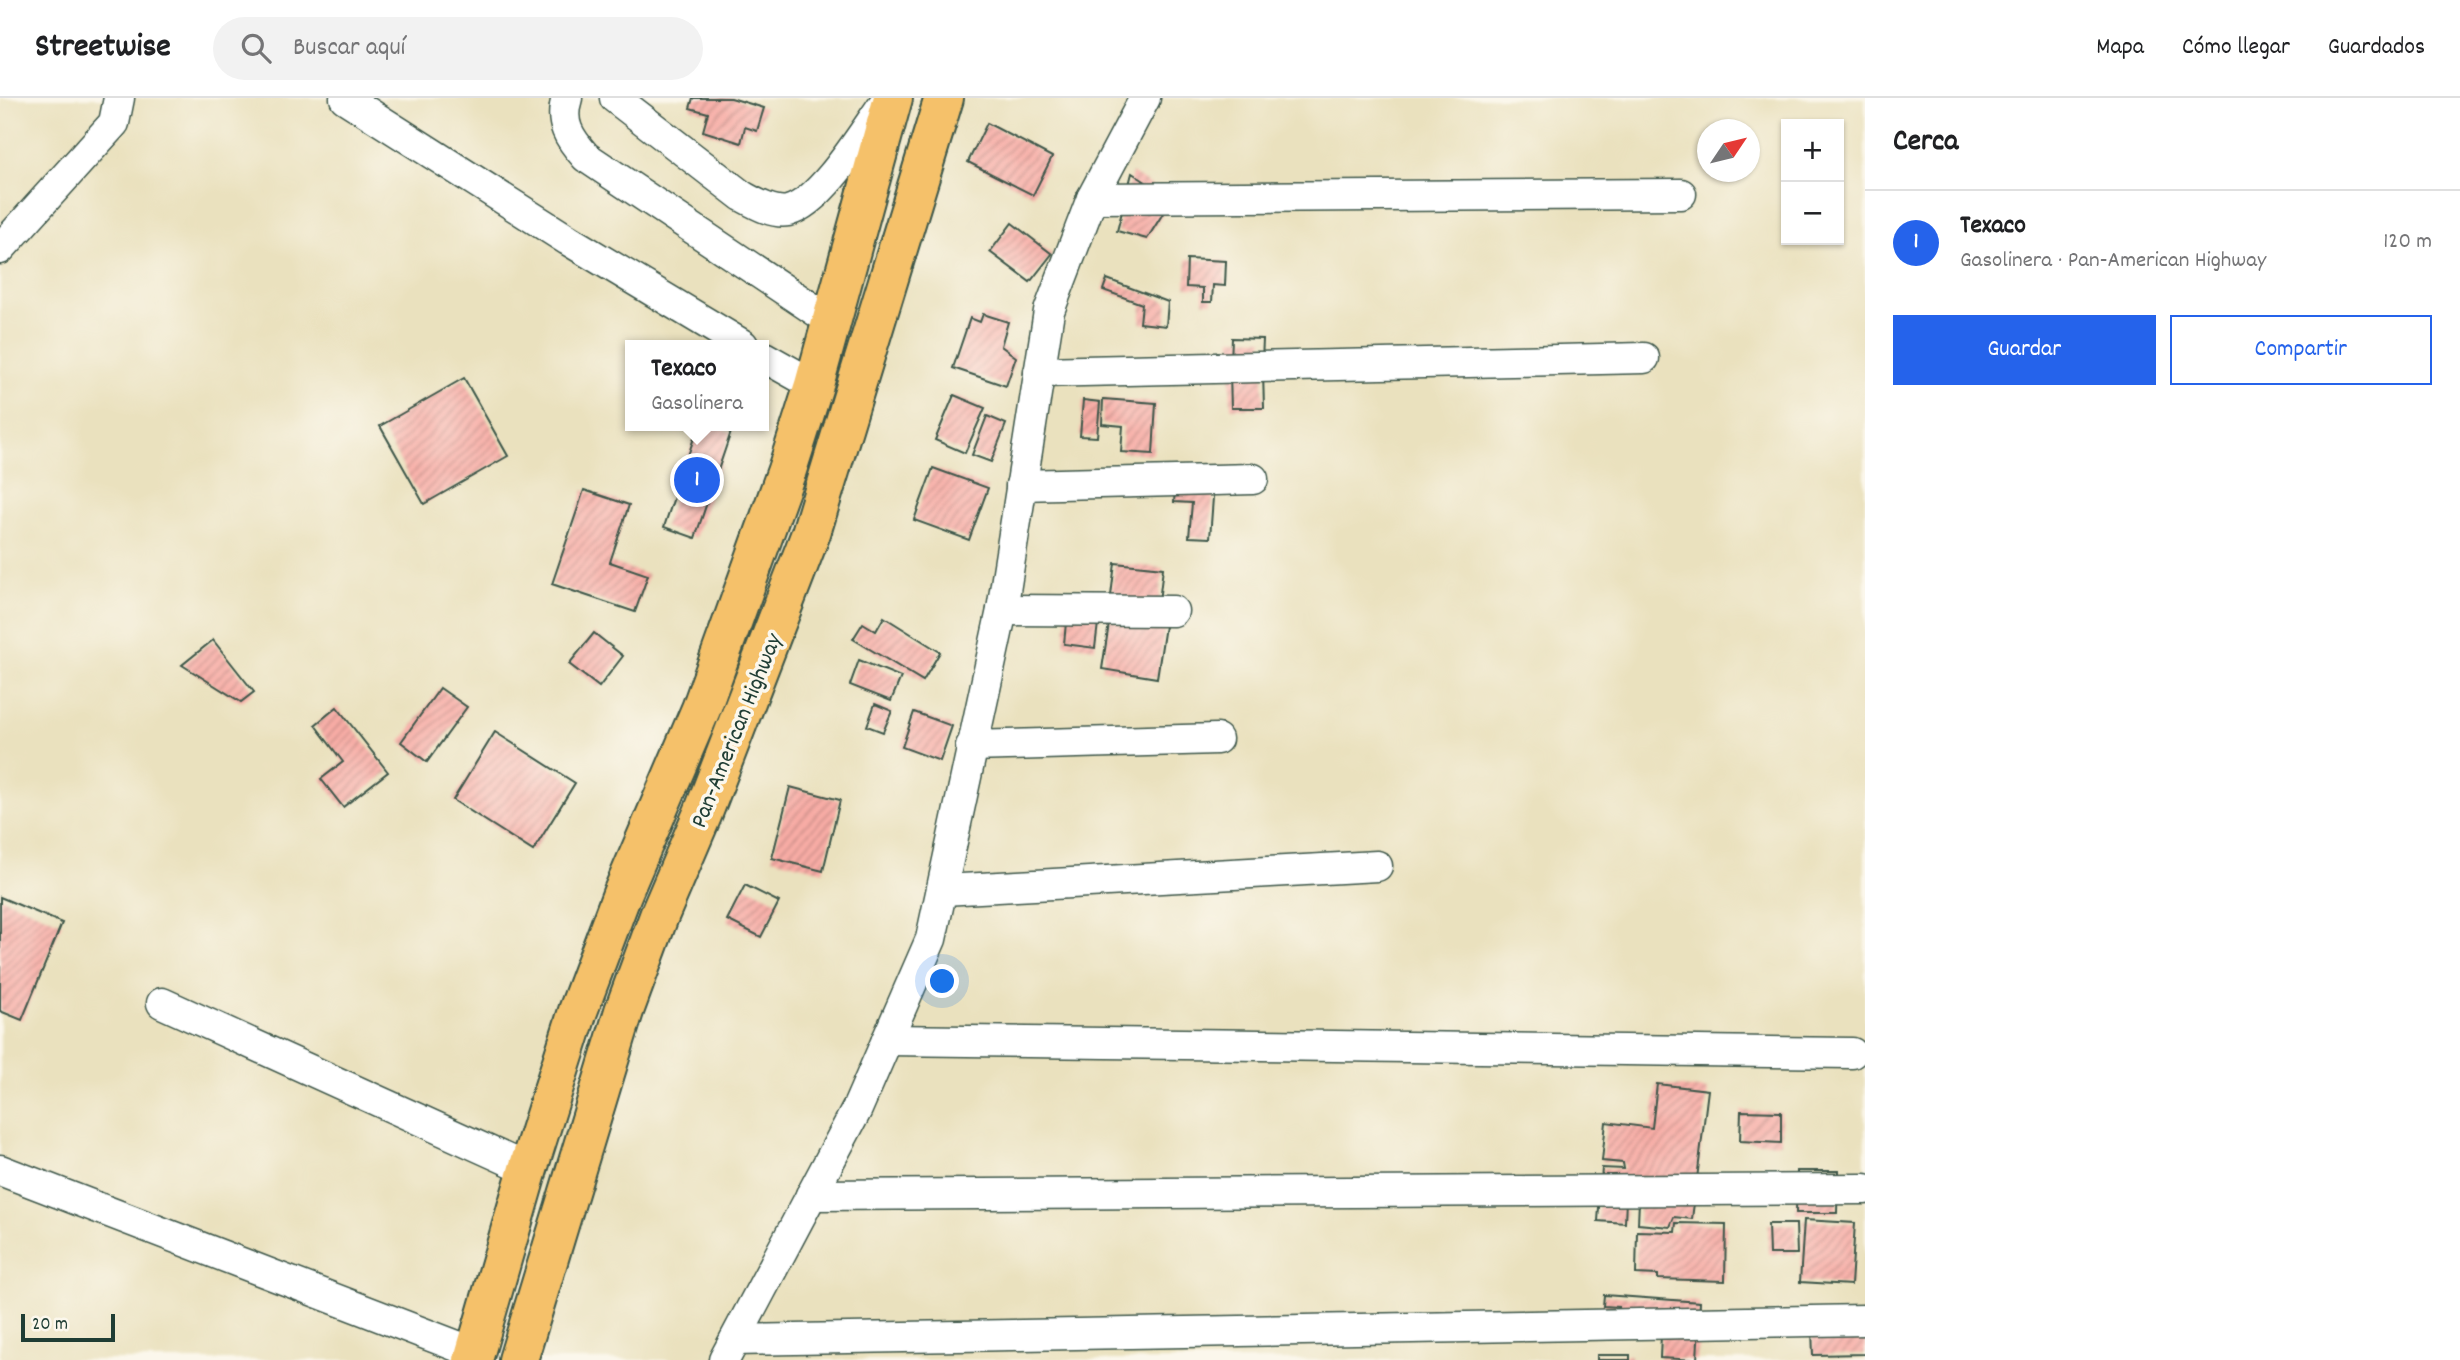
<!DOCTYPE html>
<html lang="es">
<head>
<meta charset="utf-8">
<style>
  :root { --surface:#fff; --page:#f2f2f2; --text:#202124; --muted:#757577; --line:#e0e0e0; --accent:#2563eb }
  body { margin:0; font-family:Dekko,sans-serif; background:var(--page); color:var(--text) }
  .controls { position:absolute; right:21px; top:21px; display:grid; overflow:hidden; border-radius:0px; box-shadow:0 2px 5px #0004 }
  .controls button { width:63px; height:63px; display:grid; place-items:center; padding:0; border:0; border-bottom:2px solid var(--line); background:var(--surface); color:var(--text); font:35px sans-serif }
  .compass { position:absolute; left:1697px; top:21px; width:63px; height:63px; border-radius:50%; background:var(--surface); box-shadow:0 2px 5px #0004; rotate:55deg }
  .scale { position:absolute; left:21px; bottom:18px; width:94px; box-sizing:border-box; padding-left:7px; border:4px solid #1f3d34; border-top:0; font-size:19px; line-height:24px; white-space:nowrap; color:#1f3d34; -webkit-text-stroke:5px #fbf7ec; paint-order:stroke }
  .you { position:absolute; left:943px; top:884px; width:24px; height:24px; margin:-18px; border:5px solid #fff; border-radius:50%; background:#1a73e8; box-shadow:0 0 0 10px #1a73e833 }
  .badge { display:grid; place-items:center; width:46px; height:46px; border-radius:50%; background:var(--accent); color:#fff; font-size:23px; font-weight:700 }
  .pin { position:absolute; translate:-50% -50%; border:4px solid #fff; box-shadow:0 2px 7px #0006 }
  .popup { position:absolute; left:625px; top:242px; width:144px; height:91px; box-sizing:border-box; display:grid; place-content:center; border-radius:0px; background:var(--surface); filter:drop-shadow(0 2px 5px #0005); font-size:23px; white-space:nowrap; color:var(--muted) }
  .popup b { font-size:26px; color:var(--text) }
  .popup::after { content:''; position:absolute; left:50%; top:100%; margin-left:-14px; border:14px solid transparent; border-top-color:var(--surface) }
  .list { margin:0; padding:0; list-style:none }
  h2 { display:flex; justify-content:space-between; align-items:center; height:91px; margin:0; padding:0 28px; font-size:30px }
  h2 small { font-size:23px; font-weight:400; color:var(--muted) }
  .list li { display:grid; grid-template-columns:46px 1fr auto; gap:21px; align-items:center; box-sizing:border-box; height:105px; padding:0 28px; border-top:2px solid var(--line) }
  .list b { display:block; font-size:26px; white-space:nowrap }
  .list p { margin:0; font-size:23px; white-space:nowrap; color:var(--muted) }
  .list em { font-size:23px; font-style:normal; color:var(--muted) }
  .actions { display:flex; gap:14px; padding:21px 28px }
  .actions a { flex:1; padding:16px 0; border:2px solid var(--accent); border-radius:0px; text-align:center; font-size:24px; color:var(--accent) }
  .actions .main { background:var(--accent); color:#fff }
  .icon { flex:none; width:38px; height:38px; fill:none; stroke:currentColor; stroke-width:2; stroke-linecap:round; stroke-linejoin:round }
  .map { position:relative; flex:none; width:1865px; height:1262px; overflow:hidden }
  header { display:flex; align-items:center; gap:42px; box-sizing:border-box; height:98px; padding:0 35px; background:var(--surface); border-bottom:2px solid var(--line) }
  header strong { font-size:33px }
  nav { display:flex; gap:38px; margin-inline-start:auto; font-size:24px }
  .search { width:490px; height:63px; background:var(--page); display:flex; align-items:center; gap:18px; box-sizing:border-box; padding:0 24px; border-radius:38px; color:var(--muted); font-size:26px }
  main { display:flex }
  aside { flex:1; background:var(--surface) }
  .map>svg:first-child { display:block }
  .building { fill:url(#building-hatch) }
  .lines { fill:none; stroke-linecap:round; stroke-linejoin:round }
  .street-casing { stroke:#3d5649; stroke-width:33 }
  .highway-casing { stroke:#3d5649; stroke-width:42 }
  .street { stroke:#fff; stroke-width:30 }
  .highway { stroke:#f5c16b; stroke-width:38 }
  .labels { text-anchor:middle; stroke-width:7; stroke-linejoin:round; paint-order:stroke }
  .street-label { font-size:24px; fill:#1f3d34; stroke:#fbf7ec }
</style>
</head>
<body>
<header>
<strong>Streetwise</strong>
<div class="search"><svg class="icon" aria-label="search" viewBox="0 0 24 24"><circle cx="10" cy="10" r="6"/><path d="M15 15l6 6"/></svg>Buscar aquí</div>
<nav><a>Mapa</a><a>Cómo llegar</a><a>Guardados</a></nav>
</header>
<main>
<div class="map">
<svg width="1865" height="1262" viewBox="0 0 1865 1262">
  <defs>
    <pattern id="building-hatch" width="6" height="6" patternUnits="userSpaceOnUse" patternTransform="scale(1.75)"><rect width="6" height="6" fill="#f8aca5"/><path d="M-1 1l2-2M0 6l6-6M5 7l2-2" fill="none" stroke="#c88d87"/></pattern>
  </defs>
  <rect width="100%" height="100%" fill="#fbf7ec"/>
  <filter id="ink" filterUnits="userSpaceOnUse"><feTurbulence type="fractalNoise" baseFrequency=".0143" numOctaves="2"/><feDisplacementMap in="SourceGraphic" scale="14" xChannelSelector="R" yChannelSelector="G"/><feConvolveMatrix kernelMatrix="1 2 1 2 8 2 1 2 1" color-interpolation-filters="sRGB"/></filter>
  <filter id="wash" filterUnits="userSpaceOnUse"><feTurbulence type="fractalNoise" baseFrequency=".00686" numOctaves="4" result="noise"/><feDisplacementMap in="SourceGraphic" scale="28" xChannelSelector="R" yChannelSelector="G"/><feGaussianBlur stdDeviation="1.57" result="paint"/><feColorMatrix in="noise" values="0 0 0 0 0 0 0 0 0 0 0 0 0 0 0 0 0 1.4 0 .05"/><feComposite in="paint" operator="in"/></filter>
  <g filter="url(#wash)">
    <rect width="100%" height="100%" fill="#eae1be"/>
    <g id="blocks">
      <g class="building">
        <path d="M693 0H731L764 10 757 33 745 29 741 45 703 33 708 15 690 10Z"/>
        <path d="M987 25 1052 59 1033 97 968 64Z"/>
        <path d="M1132 75 1172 101 1147 141 1117 133Z"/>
        <path d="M1012 125 1052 156 1030 184 990 154Z"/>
        <path d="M1187 161 1226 163 1225 188 1213 187 1212 204H1203V190L1186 189Z"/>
        <path d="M1107 181 1168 204 1166 228 1140 225 1142 206 1103 192Z"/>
        <path d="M983 216 1008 224 1001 248 1016 259 1006 288 953 270 970 220 980 224Z"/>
        <path d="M1232 240 1263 241 1262 264H1231Z"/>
        <path d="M1263 274 1264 310H1231L1230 275Z"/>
        <path d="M464 280 508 358 424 406 380 328Z"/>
        <path d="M954 297 985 310 965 355 935 342Z"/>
        <path d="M1103 301 1156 305 1153 356 1121 354 1123 328 1102 326Z"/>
        <path d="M1083 302 1100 304 1097 339 1080 338Z"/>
        <path d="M987 318 1006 326 991 364 972 357Z"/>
        <path d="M698 328H711L731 334 695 440 664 429Z"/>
        <path d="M933 370 988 390 969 442 914 422Z"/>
        <path d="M1176 382 1214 386 1210 440 1189 439 1192 405 1174 404Z"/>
        <path d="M584 392 629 407 610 464 648 477 635 514 552 486Z"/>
        <path d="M1115 465 1163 470 1158 512 1110 506Z"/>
        <path d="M1067 514 1099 517 1095 550 1064 546Z"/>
        <path d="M884 519 940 554 923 583 853 541 863 525 876 533Z"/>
        <path d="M1110 519 1165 528 1157 580 1102 571Z"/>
        <path d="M594 535 623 558 599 589 569 566Z"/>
        <path d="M213 542 254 594 241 604 182 567Z"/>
        <path d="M859 562 901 579 891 603 850 587Z"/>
        <path d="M440 590 467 609 427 664 401 644Z"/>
        <path d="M875 606 892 613 883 634 867 628Z"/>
        <path d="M337 609 388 674 343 709 321 681 343 664 315 627Z"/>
        <path d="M914 614 952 628 940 663 902 649Z"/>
        <path d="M495 634 575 685 533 753 453 702Z"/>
        <path d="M790 689 840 702 823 773 772 760Z"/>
        <path d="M745 787 779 804 761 839 727 822Z"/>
        <path d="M0 799 62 825 22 922 0 913Z"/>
        <path d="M1657 986 1708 992 1692 1121 1674 1119 1670 1129 1638 1126 1639 1103 1626 1102 1625 1125 1598 1123 1602 1070 1624 1071 1623 1065 1602 1063 1606 1024 1652 1030Z"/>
        <path d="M1741 1013 1781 1014V1045L1740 1043Z"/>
        <path d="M1797 1073H1838L1837 1115H1796Z"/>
        <path d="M1804 1122 1855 1125 1851 1187 1800 1184Z"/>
        <path d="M1676 1125 1726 1126 1725 1183 1658 1181V1177L1636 1176 1637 1133 1675 1134Z"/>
        <path d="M1768 1126H1796L1797 1156H1769Z"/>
        <path d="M1604 1197 1700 1204 1697 1262 1660 1260 1661 1236 1618 1233 1619 1209 1603 1208Z"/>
        <path d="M1865 1231V1256L1813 1257 1812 1232Z"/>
        <rect x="1597" y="1257" width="33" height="5"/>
      </g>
    </g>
  </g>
  <g filter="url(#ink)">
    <use href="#blocks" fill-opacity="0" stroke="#3d5649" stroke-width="2"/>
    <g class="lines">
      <defs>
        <g id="street">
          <path d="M345 0 568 142 743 247"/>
          <path d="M567 0C559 25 569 40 586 59L831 223"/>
          <path d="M615 0 742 98C755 105 773 116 788 113 823 104 866 30 888 0"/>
          <path d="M1092 100 1681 96"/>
          <path d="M0 151 114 25 119 0"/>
          <path d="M764 259 814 287"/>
          <path d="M1039 274 1644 260"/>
          <path d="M1021 387 1253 381"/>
          <path d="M1002 512 1173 513"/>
          <path d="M971 648 1217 641"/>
          <path d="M943 792 1377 768"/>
          <path d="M162 905 528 1071"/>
          <path d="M887 942 1852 955"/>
          <path d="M0 1072 475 1255"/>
          <path d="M811 1097 1865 1091"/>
          <path d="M735 1242 1865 1222"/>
          <path d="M724 1262 857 1011 931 841 1002 512 1049 213 1092 100 1145 0"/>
        </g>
        <g id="highway">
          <path d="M473 1262 528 1071 578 913 622 796 701 611 787 372 814 287 893 0"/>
          <path d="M518 1262 624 913 659 818 703 715 811 435 944 0"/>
        </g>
      </defs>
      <use href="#street" class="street-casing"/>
      <use href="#highway" class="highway-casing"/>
      <use href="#street" class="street"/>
      <use href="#highway" class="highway"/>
    </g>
  </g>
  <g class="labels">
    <g class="street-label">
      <text transform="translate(735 632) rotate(-68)" y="8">Pan-American Highway</text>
    </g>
  </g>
</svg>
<div class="controls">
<button>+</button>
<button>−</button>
</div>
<svg class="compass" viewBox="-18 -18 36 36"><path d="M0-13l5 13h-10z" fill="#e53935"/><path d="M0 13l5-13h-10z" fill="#757577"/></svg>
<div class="scale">20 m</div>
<div class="you"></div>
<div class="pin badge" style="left:697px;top:382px">1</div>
<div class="popup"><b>Texaco</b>Gasolinera</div>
</div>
<aside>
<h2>Cerca<small></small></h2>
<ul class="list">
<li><span class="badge">1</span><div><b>Texaco</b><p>Gasolinera · Pan-American Highway</p></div><em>120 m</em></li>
</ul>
<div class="actions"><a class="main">Guardar</a><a>Compartir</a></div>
</aside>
</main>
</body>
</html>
